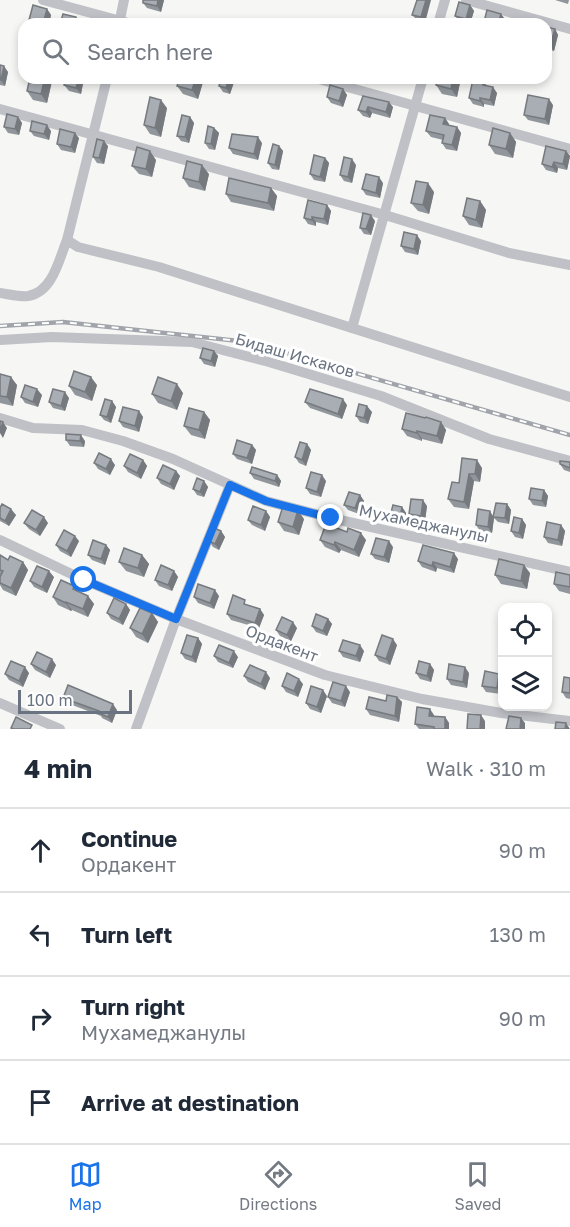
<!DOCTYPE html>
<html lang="en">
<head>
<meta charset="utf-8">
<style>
  :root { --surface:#fff; --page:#f2f2f3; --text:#1f2937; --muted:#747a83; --line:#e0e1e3; --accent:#1a73e8 }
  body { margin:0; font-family:"Golos Text",sans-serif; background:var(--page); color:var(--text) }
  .controls { position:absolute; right:18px; bottom:18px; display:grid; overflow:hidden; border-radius:12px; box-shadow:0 3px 9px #0003 }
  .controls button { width:54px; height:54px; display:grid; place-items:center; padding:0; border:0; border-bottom:2px solid var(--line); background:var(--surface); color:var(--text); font:30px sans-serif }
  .scale { position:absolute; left:18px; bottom:15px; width:114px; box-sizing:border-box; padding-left:6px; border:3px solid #697382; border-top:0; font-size:16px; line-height:21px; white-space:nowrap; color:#697382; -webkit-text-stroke:4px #fff; paint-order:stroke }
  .stop { position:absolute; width:18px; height:18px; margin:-14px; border:4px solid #1a73e8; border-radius:50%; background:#fff }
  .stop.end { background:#1a73e8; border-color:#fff; box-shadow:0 2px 6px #0008 }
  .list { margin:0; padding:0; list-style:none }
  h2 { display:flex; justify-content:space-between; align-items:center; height:78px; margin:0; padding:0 24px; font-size:26px }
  h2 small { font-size:20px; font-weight:400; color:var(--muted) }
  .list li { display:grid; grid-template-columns:39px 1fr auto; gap:18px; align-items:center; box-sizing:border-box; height:84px; padding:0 24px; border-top:2px solid var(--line) }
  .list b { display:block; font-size:22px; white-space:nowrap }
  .list p { margin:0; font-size:20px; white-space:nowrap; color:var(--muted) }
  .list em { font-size:20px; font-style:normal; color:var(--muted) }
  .icon { flex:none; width:33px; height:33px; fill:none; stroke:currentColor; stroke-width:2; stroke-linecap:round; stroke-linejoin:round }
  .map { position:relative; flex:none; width:570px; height:729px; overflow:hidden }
  .search { position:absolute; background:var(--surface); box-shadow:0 3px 9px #0003; left:18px; right:18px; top:18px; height:66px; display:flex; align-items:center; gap:15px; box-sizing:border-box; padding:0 21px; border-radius:18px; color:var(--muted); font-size:22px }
  .sheet { height:414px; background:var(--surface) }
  nav { display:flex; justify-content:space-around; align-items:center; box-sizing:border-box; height:84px; border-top:2px solid var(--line); background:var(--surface); font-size:16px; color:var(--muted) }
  nav a { display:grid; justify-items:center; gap:3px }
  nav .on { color:var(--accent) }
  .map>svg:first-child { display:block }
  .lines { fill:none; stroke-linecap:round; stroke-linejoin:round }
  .minor { stroke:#bfc1c6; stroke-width:10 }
  .rail-casing { stroke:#a1a5ab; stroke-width:4.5 }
  .rail { stroke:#fff; stroke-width:2; stroke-dasharray:7; stroke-linecap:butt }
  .wall { fill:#90969b }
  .shaded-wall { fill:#767a7e }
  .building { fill:#a8aeb4; stroke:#767a7e; stroke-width:1.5 }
  .route { stroke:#1a73e8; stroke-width:8 }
  .labels { text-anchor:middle; stroke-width:6; stroke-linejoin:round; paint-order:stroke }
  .street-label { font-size:16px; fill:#697382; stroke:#fff }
</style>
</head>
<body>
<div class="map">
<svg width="570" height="729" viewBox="0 0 570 729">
  <rect width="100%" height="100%" fill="#f6f7f4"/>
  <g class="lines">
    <g class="minor">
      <path d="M43 0 132 24"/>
      <path d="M466 0 570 29"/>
      <path d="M119 24 124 0"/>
      <path d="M438 24 445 0"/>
      <path d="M315 78 570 149"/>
      <path d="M0 109 385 215 509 253 570 265"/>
      <path d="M67 240 107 78"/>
      <path d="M0 293C8 294 20 297 28 296 53 292 59 259 67 240L78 247 159 267 570 397"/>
      <path d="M352 328 423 78"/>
      <path d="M0 340 52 337 192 342 269 362 381 396 489 439 570 461"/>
      <path d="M0 418 33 428 82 430 123 441 173 459 266 501 331 518 570 572"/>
      <path d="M0 540 84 580 176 619 325 675 422 699 501 713 570 721"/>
      <path d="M0 703 60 729"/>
      <path d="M136 729 176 619 230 485"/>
    </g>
    <defs>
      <path id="rail" d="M0 326 63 322 248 342 570 435"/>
    </defs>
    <use href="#rail" class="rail-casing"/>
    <use href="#rail" class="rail"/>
  </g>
  <g class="wall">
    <path d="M164 0 161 12 147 8 143 3Z"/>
    <path d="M417 0 425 23 417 20 412 15Z"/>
    <path d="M555 0H569L568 4Z"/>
    <path d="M470 5 474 11 470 24 459 21 455 16Z"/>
    <path d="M47 9 51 15 49 24H32L29 20Z"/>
    <path d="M546 27 555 29 558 35 554 51 546 49Z"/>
    <path d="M0 65 8 72 5 86 0 85Z"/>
    <path d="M30 78H50L52 81 47 103 33 100 27 91Z"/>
    <path d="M84 78 81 94 69 91 64 85Z"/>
    <path d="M180 78H200L203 82 198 99 183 94 177 86Z"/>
    <path d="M394 78H410L409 84 395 80Z"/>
    <path d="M438 78H461L457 97 442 94 436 85Z"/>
    <path d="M235 79 230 94 223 92 219 86Z"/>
    <path d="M484 81 487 86 497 93 494 106 484 104V107L473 104 469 98Z"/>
    <path d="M343 89 347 95 343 107 331 103 327 97Z"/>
    <path d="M363 96 393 107 390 118 372 113 370 118 363 116 358 110Z"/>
    <path d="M553 105 549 125 528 120 524 115Z"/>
    <path d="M167 108 161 137 150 134 144 125Z"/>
    <path d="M18 117 22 123 19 135 8 133 4 127Z"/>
    <path d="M190 117 194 123 189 143 181 141 177 136Z"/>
    <path d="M445 118 449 124 448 126 457 127 461 133 457 151 446 149 442 143 443 140 431 137 426 131Z"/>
    <path d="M214 128 219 133 215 150 209 149 205 143Z"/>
    <path d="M30 131H51L49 140 34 136Z"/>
    <path d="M510 133 516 142 513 158 495 154 489 145Z"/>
    <path d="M79 138 75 153 61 150 57 144Z"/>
    <path d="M262 143 258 160 233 154 229 148Z"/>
    <path d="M108 146 104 164 97 163 93 157Z"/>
    <path d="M279 146 283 151 279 170 272 169 268 163Z"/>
    <path d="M566 151 570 156 567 170 558 168 557 173 546 170 542 164Z"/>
    <path d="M325 158 329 163 325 182 314 180 310 174Z"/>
    <path d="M156 160 152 177 139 174 132 166Z"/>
    <path d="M356 165 352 183 344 181 340 175Z"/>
    <path d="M209 174 205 191 189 187 183 178Z"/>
    <path d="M383 183 380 198 366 195 362 189Z"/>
    <path d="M271 188 277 196 274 211 231 202 226 194Z"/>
    <path d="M434 192 429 214 418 211 411 203Z"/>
    <path d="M480 201 486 210 482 228 469 225 463 216Z"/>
    <path d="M327 205 331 211 328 225 316 222V226L308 224 304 218Z"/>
    <path d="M375 221 371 235 364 234 360 228Z"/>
    <path d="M421 241 418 255 405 252 401 246Z"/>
    <path d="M214 351 218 356 215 367 204 364 200 358Z"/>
    <path d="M0 374 17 385 13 406 0 403Z"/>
    <path d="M97 385 92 401 75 395 69 386Z"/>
    <path d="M183 393 177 410 158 403 152 394Z"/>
    <path d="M42 395 38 407 25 403 21 397Z"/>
    <path d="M69 398 65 411 53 408 49 402Z"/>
    <path d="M112 401 116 407 111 423 104 420 100 415Z"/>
    <path d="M305 402 347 405 342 419 310 408Z"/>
    <path d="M139 411 143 417 139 432 123 427 119 421Z"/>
    <path d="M204 412 210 420 205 439 191 435 184 426Z"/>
    <path d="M372 412 368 424 360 422 356 416Z"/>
    <path d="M441 422 446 430 442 444 422 439V441L407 436 402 429Z"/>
    <path d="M66 440 85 441 84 447 70 446Z"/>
    <path d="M307 444 311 450 306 466 299 463 295 457Z"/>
    <path d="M252 445 256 450 252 464 237 459 233 454Z"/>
    <path d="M462 458 482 468 480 482 474 481 469 509 454 507 448 499 459 483Z"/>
    <path d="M143 460 147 466 141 479 128 472 124 466Z"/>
    <path d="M570 462V472L564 470 560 464Z"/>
    <path d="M94 463 115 465 110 475 98 469Z"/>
    <path d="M176 471 180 476 174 490 161 484 157 478Z"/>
    <path d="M250 473 277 475 281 481 279 487 254 479Z"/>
    <path d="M204 481 208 487 204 497 197 495 193 489Z"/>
    <path d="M326 481 321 497 310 494 306 488Z"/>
    <path d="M544 490 548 496 546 507 533 505 529 499Z"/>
    <path d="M360 495 364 501 359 514 348 510 344 505Z"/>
    <path d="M507 504 511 510 509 524 498 522 494 518 492 533 480 531 476 525 494 516Z"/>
    <path d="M427 506 425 521 413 520 409 514Z"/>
    <path d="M402 507 406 513 404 524 395 522 390 516Z"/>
    <path d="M0 508 16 515 9 526 0 521Z"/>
    <path d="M266 511 270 517 265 531 252 525 248 520Z"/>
    <path d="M304 519 299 535 284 531 278 522Z"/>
    <path d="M522 519 526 525 523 539 515 537 511 531Z"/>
    <path d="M24 523H48L40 536 29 529Z"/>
    <path d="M561 525 565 531 562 546 548 543 544 537Z"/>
    <path d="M221 531 225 537 219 550 213 547 209 541Z"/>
    <path d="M320 540H366L359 557 341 550 339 553 325 547Z"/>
    <path d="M79 541 71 557 60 551 56 545Z"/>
    <path d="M106 545 110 550 105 565 92 560 88 555Z"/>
    <path d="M393 547 389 563 375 559 371 554Z"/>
    <path d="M0 555 8 560 23 562 28 570 16 596 3 590 0 585 1 576 0 575Z"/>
    <path d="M142 555 149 564 144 577 126 571 119 562Z"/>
    <path d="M458 559 454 573 437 568 436 572 422 567 418 561Z"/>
    <path d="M174 571 178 577 172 591 159 586 155 580Z"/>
    <path d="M530 573 527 589 501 584 495 575Z"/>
    <path d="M570 575V594L559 591 554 584Z"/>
    <path d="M54 577 47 593 34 587 30 581Z"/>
    <path d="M74 586 78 592 88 596 94 604 88 617 72 610 71 611 58 605 53 597Z"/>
    <path d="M219 596 214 609 198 603 194 597Z"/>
    <path d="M126 604 130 610 123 625 111 619 107 613Z"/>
    <path d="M249 605 260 609 264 615 259 628 231 620 227 614Z"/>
    <path d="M152 613 158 622 148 643 136 637 130 628Z"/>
    <path d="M328 619 332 624 327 636 316 632 312 626Z"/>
    <path d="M297 628 291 641 280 636 276 630Z"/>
    <path d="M198 638 202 644 196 663 185 659 181 653Z"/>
    <path d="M397 645 390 665 379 661 375 655Z"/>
    <path d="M339 651H364L360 662 343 657Z"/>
    <path d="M214 656 238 657 233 668 218 662Z"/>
    <path d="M31 664 56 665 50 678 35 670Z"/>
    <path d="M430 664 434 670 431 682 420 679 416 673Z"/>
    <path d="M29 673 23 687 9 680 5 674Z"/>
    <path d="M469 673 467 688 451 685 447 679Z"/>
    <path d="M499 674 502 679 501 694 486 692 482 686Z"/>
    <path d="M244 676 270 678 265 690 248 682Z"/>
    <path d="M570 678V699L566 698 562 692Z"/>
    <path d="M303 684 298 697 286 692 282 686Z"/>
    <path d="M350 692 345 707 332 703 328 697Z"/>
    <path d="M327 696 321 713 310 709 306 703Z"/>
    <path d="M397 697 402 702 399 722 370 715 366 709Z"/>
    <path d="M63 698 117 710 112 723 102 718 101 716 67 703Z"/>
    <path d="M434 715V716L445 717 449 723V729H419L415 724Z"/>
  </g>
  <g class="shaded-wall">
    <path d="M158 0H164L161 12 157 6Z"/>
    <path d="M426 0H431L425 23 421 17Z"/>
    <path d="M470 5 474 11 470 24H469L466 19Z"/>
    <path d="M47 9 51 15 49 24H44Z"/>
    <path d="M501 14 505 19 504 24H498Z"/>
    <path d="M76 17 80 23V24H74Z"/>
    <path d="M555 29 558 35 554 51 550 46Z"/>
    <path d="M4 66 8 72 5 86 1 80Z"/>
    <path d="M45 78H50L52 81 47 103 41 94Z"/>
    <path d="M79 78H84L81 94 76 88Z"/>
    <path d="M196 78H200L203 82 198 99 192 90Z"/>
    <path d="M229 78 235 79 230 94 226 88Z"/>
    <path d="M405 78H410L409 84Z"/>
    <path d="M453 78H461L457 97 451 89Z"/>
    <path d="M493 87 497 93 494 106 490 100Z"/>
    <path d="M343 89 347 95 343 107 339 101Z"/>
    <path d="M480 98 484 104V107L480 101Z"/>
    <path d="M549 99 553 105 549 125 545 119Z"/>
    <path d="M161 100 167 108 161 137 155 128Z"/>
    <path d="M389 102 393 107 390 118 386 112Z"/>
    <path d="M368 107 372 113 370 118 366 112Z"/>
    <path d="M18 117 22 123 19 135 15 129Z"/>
    <path d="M190 117 194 123 189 143 185 137Z"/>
    <path d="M445 118 449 124 447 130 443 124Z"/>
    <path d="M47 125 51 131 49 140 44 134Z"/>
    <path d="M457 127 461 133 457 151 452 145Z"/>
    <path d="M214 128 219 133 215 150 211 144Z"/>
    <path d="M75 133 79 138 75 153 71 147Z"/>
    <path d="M510 133 516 142 513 158 506 149Z"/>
    <path d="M258 137 262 143 258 160 254 154Z"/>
    <path d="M104 141 108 146 104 164 99 158Z"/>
    <path d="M279 146 283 151 279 170 275 165Z"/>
    <path d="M150 151 156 160 152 177 146 169Z"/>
    <path d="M566 151 570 156 567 170 563 164Z"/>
    <path d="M325 158 329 163 325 182 320 177Z"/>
    <path d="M352 159 356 165 352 183 348 177Z"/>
    <path d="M554 162 558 168 557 173 552 167Z"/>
    <path d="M202 165 209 174 205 191 199 182Z"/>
    <path d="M379 177 383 183 380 198 376 193Z"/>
    <path d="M428 183 434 192 429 214 423 205Z"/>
    <path d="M271 188 277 196 274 211 268 203Z"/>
    <path d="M480 201 486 210 482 228 476 220Z"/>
    <path d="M327 205 331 211 328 225 324 219Z"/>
    <path d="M371 215 375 221 371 235 366 229Z"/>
    <path d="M312 217 316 222V226L312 220Z"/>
    <path d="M417 235 421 241 418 255 414 249Z"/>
    <path d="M214 351 218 356 215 367 211 361Z"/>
    <path d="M11 377 17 385 13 406 7 397Z"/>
    <path d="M91 377 97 385 92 401 85 392Z"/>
    <path d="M177 384 183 393 177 410 171 401Z"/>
    <path d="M37 389 42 395 38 407 33 402Z"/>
    <path d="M65 392 69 398 65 411 61 406Z"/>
    <path d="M343 399 347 405 342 419 338 414Z"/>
    <path d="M112 401 116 407 111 423 107 417Z"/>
    <path d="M367 406 372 412 368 424 364 418Z"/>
    <path d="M139 411 143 417 139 432 135 426Z"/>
    <path d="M204 412 210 420 205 439 199 430Z"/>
    <path d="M3 422 7 428 3 438 0 433V431Z"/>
    <path d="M441 422 446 430 442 444 437 436Z"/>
    <path d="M417 431 422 439V441L417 433Z"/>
    <path d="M81 435 85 441 84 447 80 441Z"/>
    <path d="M307 444 311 450 306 466 302 460Z"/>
    <path d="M252 445 256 450 252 464 247 458Z"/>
    <path d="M111 459 115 465 110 475 106 469Z"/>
    <path d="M143 460 147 466 141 479 137 473Z"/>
    <path d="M477 460 482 468 480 482 475 474Z"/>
    <path d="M176 471 180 476 174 490 170 484Z"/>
    <path d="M469 474 474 481 469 509 464 502Z"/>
    <path d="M277 475 281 481 279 487 275 481Z"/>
    <path d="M322 475 326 481 321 497 317 492Z"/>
    <path d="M204 481 208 487 204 497 200 492Z"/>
    <path d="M544 490 548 496 546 507 542 501Z"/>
    <path d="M360 495 364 501 359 514 355 508Z"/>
    <path d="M423 500 427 506 425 521 421 516Z"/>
    <path d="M507 504 511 510 509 524 505 518Z"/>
    <path d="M402 507 406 513 404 524 400 518Z"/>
    <path d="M11 509 16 515 9 526 5 521Z"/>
    <path d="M298 510 304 519 299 535 293 527Z"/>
    <path d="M266 511 270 517 265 531 261 525Z"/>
    <path d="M490 511 494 518 492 533 488 527Z"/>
    <path d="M44 517 48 523 40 536 36 530Z"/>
    <path d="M522 519 526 525 523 539 519 533Z"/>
    <path d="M561 525 565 531 562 546 558 540Z"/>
    <path d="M221 531 225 537 219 550 215 544Z"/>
    <path d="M361 533 366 540 359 557 354 550Z"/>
    <path d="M75 536 79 541 71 557 67 551Z"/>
    <path d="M389 541 393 547 389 563 384 557Z"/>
    <path d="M335 542 341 550 339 553 334 545Z"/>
    <path d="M106 545 110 550 105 565 101 559Z"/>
    <path d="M454 553 458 559 454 573 450 567Z"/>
    <path d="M142 555 149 564 144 577 138 568Z"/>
    <path d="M23 562 28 570 16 596 11 588Z"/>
    <path d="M433 562 437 568 436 572 432 566Z"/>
    <path d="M524 565 530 573 527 589 521 581Z"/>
    <path d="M49 571 54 577 47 593 42 587Z"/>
    <path d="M174 571 178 577 172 591 168 585Z"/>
    <path d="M215 590 219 596 214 609 210 603Z"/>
    <path d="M88 596 94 604 88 617 83 609Z"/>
    <path d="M66 602 72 610 71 611 66 603Z"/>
    <path d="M126 604 130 610 123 625 119 619Z"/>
    <path d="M260 609 264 615 259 628 255 623Z"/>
    <path d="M152 613 158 622 148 643 142 634Z"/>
    <path d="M328 619 332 624 327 636 323 631Z"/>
    <path d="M293 622 297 628 291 641 287 635Z"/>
    <path d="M198 638 202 644 196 663 192 657Z"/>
    <path d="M393 639 397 645 390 665 386 659Z"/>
    <path d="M360 645 364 651 360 662 356 656Z"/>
    <path d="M234 651 238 657 233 668 229 663Z"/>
    <path d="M52 659 56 665 50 678 46 672Z"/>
    <path d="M430 664 434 670 431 682 427 676Z"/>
    <path d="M25 667 29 673 23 687 19 681Z"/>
    <path d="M465 667 469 673 467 688 463 682Z"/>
    <path d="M266 672 270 678 265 690 261 684Z"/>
    <path d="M499 674 502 679 501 694 497 688Z"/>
    <path d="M299 679 303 684 298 697 294 691Z"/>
    <path d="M346 686 350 692 345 707 341 701Z"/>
    <path d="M323 690 327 696 321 713 317 707Z"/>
    <path d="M397 697 402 702 399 722 395 716Z"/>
    <path d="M113 704 117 710 112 723 108 717Z"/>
    <path d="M430 709 434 715 433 722 429 716Z"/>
    <path d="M481 715 485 721V729H480Z"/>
    <path d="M445 717 449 723V729H445Z"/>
    <path d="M521 718 525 723V729H520Z"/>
    <path d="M566 723 570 729H565Z"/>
  </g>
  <g class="building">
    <path d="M143 0H158L157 6 143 3Z"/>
    <path d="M417 0H426L421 17 412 15Z"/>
    <path d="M459 2 470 5 466 19 455 16Z"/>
    <path d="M33 5 47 9 43 24 29 20Z"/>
    <path d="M487 10 501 14 498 24H492L484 22Z"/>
    <path d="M63 14 76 17 74 24H60Z"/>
    <path d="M250 21 264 24H249Z"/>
    <path d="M546 27 555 29 550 46 546 45Z"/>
    <path d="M0 65 4 66 1 80H0Z"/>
    <path d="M30 78H45L41 94 27 91Z"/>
    <path d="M66 78H79L76 88 64 85Z"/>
    <path d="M180 78H196L192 90 177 86Z"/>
    <path d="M221 78H229L226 88 219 86Z"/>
    <path d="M438 78H453L451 89 436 85Z"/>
    <path d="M473 79 484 81 483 85 493 87 490 100 480 98V101L469 98Z"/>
    <path d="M330 85 343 89 339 101 327 97Z"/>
    <path d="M528 95 549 99 545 119 524 115Z"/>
    <path d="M363 96 389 102 386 112 368 107 366 112 358 110Z"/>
    <path d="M150 97 161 100 155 128 144 125Z"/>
    <path d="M7 114 18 117 15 129 4 127Z"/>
    <path d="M182 115 190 117 185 137 177 136Z"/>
    <path d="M430 115 445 118 443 124 457 127 452 145 442 143 444 135 426 131Z"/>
    <path d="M32 121 47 125 44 134 30 131Z"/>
    <path d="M208 126 214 128 211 144 205 143Z"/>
    <path d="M493 128 510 133 506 149 489 145Z"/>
    <path d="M60 129 75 133 71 147 57 144Z"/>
    <path d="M232 134 258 137 254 154 229 148Z"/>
    <path d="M97 139 104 141 99 158 93 157Z"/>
    <path d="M273 144 279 146 275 165 268 163Z"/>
    <path d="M546 146 566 151 563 164 554 162 552 167 542 164Z"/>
    <path d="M137 147 150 151 146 169 132 166Z"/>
    <path d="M314 155 325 158 320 177 310 174Z"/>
    <path d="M344 157 352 159 348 177 340 175Z"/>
    <path d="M187 161 202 165 199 182 183 178Z"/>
    <path d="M366 174 379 177 376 193 362 189Z"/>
    <path d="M229 178 271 188 268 203 226 194Z"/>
    <path d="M416 181 428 183 423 205 411 203Z"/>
    <path d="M467 198 480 201 476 220 463 216Z"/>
    <path d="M308 200 327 205 324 219 312 217V220L304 218Z"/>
    <path d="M363 213 371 215 366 229 360 228Z"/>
    <path d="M404 232 417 235 414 249 401 246Z"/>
    <path d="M203 348 214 351 211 361 200 358Z"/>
    <path d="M74 371 91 377 85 392 69 386Z"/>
    <path d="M0 374 11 377 7 397 0 396Z"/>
    <path d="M158 377 177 384 171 401 152 394Z"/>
    <path d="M25 385 37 389 33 402 21 397Z"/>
    <path d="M53 389 65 392 61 406 49 402Z"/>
    <path d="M310 389 343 399 338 414 305 402Z"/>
    <path d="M105 399 112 401 107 417 100 415Z"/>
    <path d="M359 404 367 406 364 418 356 416Z"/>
    <path d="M123 407 139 411 135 426 119 421Z"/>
    <path d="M189 408 204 412 199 430 184 426Z"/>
    <path d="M406 413 425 418 426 417 441 422 437 436 417 431V433L402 429Z"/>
    <path d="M0 421 3 422 0 431Z"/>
    <path d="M66 434 81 435 80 441 66 440Z"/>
    <path d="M237 440 252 445 247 458 233 454Z"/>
    <path d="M300 442 307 444 302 460 295 457Z"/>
    <path d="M99 453 111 459 106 469 94 463Z"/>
    <path d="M130 454 143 460 137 473 124 466Z"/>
    <path d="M462 458 477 460 475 474H469L464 502 448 499 452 482 459 483Z"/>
    <path d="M560 461 570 462V468L560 464Z"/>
    <path d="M163 465 176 471 170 484 157 478Z"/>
    <path d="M252 467 277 475 275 481 250 473Z"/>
    <path d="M311 472 322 475 317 492 306 488Z"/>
    <path d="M197 478 204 481 200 492 193 489Z"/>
    <path d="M531 488 544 490 542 501 529 499Z"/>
    <path d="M349 492 360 495 355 508 344 505Z"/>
    <path d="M411 499 423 500 421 516 409 514Z"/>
    <path d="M496 503 507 504 505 518 493 517Z"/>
    <path d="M2 504 11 509 5 521 0 518V508Z"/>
    <path d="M393 505 402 507 400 518 390 516Z"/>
    <path d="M253 506 266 511 261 525 248 520Z"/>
    <path d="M283 506 298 510 293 527 278 522Z"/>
    <path d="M478 509 490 511 488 527 476 525Z"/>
    <path d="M32 510 44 517 36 530 24 523Z"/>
    <path d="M514 517 522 519 519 533 511 531Z"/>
    <path d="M547 522 561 525 558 540 544 537Z"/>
    <path d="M326 524 347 532 348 528 361 533 354 550 335 542 334 545 320 540Z"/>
    <path d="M214 528 221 531 215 544 209 541Z"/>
    <path d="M64 530 75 536 67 551 56 545Z"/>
    <path d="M376 538 389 541 384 557 371 554Z"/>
    <path d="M93 540 106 545 101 559 88 555Z"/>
    <path d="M423 545 454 553 450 567 433 562 432 566 418 561Z"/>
    <path d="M124 548 142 555 138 568 119 562Z"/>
    <path d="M0 555 8 560 10 556 23 562 11 588 0 583V577L3 571 0 570Z"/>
    <path d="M499 559 524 565 521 581 495 575Z"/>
    <path d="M161 565 174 571 168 585 155 580Z"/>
    <path d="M37 566 49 571 42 587 30 581Z"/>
    <path d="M556 572 570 575V587L554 584Z"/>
    <path d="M61 580 74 586 73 589 88 596 83 609 66 602V603L53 597Z"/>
    <path d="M198 584 215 590 210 603 194 597Z"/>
    <path d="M233 595 245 600 244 604 260 609 255 623 227 614Z"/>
    <path d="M114 598 126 604 119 619 107 613Z"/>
    <path d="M140 608 152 613 142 634 130 628Z"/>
    <path d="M316 614 328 619 323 631 312 626Z"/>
    <path d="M282 617 293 622 287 635 276 630Z"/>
    <path d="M187 635 198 638 192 657 181 653Z"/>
    <path d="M382 635 393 639 386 659 375 655Z"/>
    <path d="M343 640 360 645 356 656 339 651Z"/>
    <path d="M219 645 234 651 229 663 214 656Z"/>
    <path d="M37 652 52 659 46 672 31 664Z"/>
    <path d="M11 661 25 667 19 681 5 674Z"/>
    <path d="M419 661 430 664 427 676 416 673Z"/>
    <path d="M449 664 465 667 463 682 447 679Z"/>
    <path d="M250 665 266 672 261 684 244 676Z"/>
    <path d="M485 671 499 674 497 688 482 686Z"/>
    <path d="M287 673 299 679 294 691 282 686Z"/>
    <path d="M564 677 570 678V693L562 692Z"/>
    <path d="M333 682 346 686 341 701 328 697Z"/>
    <path d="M68 685 113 704 108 717 98 713 99 711 63 698Z"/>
    <path d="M311 686 323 690 317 707 306 703Z"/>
    <path d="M387 695 397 697 395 716 366 709 369 697 386 701Z"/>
    <path d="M417 707 430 709 429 716 445 717V729H434V727L415 724Z"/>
    <path d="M468 714 481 715 480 729H467Z"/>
    <path d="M509 716 521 718 520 729H506Z"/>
    <path d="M16 717 32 725 30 729H14L11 728Z"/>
    <path d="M556 722 566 723 565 729H555Z"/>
  </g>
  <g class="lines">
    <path class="route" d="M84 580 176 619 230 485 266 501 331 518"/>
  </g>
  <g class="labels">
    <g class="street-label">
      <text transform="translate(295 355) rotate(16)" y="6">Бидаш Искаков</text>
      <text transform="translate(424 523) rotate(12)" y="6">Мухамеджанулы</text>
      <text transform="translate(282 643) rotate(21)" y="6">Ордакент</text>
    </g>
  </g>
</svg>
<div class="controls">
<button><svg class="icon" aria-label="locate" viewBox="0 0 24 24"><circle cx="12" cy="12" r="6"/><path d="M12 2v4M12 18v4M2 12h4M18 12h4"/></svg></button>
<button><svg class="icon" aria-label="layers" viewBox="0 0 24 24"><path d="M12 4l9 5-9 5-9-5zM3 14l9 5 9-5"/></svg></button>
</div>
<div class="scale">100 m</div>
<div class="stop" style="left:84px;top:580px"></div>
<div class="stop end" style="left:331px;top:518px"></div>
<div class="search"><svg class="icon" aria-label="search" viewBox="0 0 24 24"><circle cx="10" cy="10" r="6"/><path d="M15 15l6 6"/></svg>Search here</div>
</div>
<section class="sheet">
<h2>4 min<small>Walk · 310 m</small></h2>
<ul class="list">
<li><svg class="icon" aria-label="ahead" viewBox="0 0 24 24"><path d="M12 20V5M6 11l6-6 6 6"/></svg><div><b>Continue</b><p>Ордакент</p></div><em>90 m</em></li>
<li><svg class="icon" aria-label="left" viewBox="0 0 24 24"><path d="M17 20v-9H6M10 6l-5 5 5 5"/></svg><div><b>Turn left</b></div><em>130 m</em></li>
<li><svg class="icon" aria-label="right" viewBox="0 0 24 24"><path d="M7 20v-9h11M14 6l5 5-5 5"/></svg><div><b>Turn right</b><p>Мухамеджанулы</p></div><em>90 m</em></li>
<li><svg class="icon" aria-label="arrive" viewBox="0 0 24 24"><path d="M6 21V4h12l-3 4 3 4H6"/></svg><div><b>Arrive at destination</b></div></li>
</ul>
</section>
<nav>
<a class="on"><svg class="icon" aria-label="map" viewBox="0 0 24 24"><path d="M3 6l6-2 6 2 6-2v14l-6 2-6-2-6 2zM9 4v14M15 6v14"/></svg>Map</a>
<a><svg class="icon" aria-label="directions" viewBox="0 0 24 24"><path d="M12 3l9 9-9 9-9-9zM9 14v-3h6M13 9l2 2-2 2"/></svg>Directions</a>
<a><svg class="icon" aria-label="saved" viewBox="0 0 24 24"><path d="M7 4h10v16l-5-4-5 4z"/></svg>Saved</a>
</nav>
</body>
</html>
